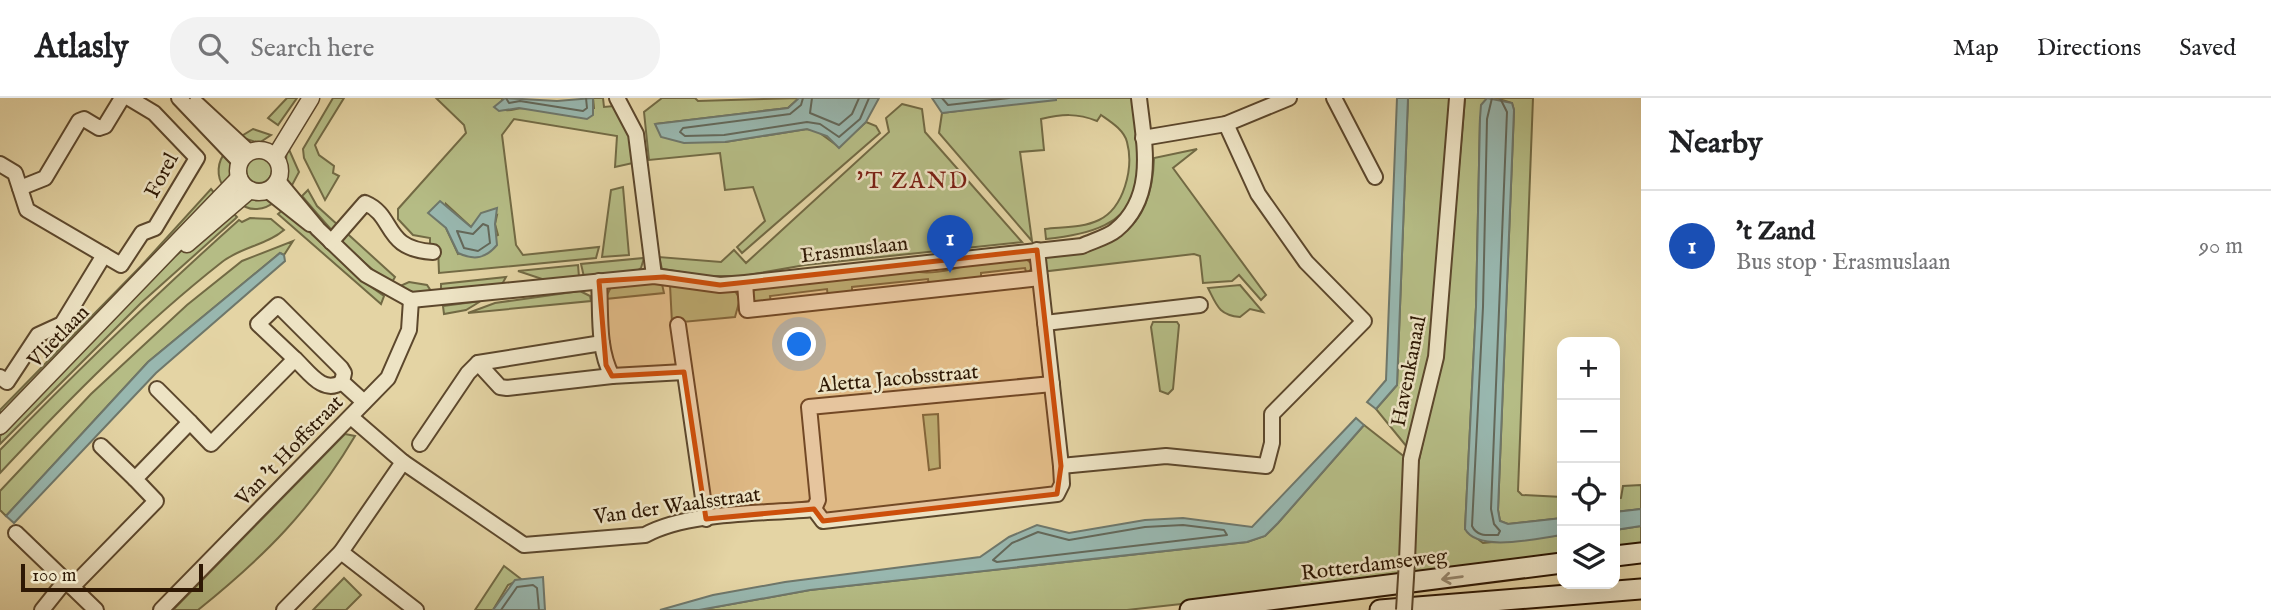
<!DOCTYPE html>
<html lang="en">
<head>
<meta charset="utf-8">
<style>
  :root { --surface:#fff; --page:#f2f2f2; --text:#202124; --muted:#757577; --line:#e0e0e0; --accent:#8f2418 }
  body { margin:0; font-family:"IM FELL English",serif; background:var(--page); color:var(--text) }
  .controls { position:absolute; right:21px; bottom:21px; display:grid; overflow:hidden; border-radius:14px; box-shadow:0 7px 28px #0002 }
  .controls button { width:63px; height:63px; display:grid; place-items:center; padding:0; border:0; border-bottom:2px solid var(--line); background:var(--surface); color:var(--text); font:35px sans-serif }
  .scale { position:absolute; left:21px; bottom:18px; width:182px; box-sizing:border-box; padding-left:7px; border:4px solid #2e1804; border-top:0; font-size:19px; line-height:24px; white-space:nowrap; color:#2e1804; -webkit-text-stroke:5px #ede3c4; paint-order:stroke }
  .you { position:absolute; left:800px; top:247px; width:24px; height:24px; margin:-18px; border:5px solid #fff; border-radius:50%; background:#1a73e8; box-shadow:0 0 0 10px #1a73e833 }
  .badge { display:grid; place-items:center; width:46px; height:46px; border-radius:50%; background:var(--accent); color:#fff; font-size:23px; font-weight:700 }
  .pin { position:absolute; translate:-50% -58px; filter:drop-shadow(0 2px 4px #0008) }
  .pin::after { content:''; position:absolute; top:37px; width:24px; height:21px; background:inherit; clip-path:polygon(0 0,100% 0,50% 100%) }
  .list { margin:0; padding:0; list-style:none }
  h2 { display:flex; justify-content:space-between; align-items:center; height:91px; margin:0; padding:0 28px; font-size:30px }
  h2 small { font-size:23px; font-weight:400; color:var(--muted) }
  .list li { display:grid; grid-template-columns:46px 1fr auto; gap:21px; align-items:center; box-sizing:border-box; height:112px; padding:0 28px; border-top:2px solid var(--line) }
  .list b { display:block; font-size:26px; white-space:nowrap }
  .list p { margin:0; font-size:23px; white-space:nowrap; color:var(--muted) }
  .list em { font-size:23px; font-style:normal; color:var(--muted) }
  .icon { flex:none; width:38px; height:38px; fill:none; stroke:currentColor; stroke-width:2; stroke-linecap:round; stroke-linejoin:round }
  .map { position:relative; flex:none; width:1641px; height:512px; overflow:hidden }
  header { display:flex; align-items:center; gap:42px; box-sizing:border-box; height:98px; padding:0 35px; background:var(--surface); border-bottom:2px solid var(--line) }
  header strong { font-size:33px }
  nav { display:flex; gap:38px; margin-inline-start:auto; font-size:24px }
  .search { width:490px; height:63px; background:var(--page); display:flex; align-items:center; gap:18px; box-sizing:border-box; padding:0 24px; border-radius:28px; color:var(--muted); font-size:26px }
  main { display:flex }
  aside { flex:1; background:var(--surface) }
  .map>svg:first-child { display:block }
  .green { fill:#b5bc85; stroke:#726a44; stroke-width:2; fill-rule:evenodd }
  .water { fill:#98b7af; stroke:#6e776b; stroke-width:2 }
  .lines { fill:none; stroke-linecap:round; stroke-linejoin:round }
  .shore { stroke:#63685a; stroke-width:2 }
  .minor-casing { stroke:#5c472c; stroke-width:18 }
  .tertiary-casing { stroke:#5c472c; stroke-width:19 }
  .secondary-casing { stroke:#2e1804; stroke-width:23 }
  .minor { stroke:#ede3c4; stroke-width:14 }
  .tertiary { stroke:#ede3c4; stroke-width:16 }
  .secondary { stroke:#ede3c4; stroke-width:19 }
  .minor-bridge-casing { stroke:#5c472c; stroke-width:18; stroke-linecap:butt }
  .minor-bridge { stroke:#ede3c4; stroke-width:14 }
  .oneway { stroke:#97886e }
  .marked { fill:#cc4f0b; fill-opacity:0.2; stroke:#cc4f0b; stroke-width:5; stroke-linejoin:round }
  .labels { text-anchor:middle; stroke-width:5; stroke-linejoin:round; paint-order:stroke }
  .street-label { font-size:21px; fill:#2e1804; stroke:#ede3c4 }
  .neighbourhood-label { font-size:23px; letter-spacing:2px; fill:#7a1f14; stroke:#ede3c4 }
</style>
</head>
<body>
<header>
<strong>Atlasly</strong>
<div class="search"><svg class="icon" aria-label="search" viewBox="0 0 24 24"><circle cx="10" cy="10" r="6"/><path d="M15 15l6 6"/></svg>Search here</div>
<nav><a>Map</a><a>Directions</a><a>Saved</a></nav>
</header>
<main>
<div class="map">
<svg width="1641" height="512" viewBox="0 0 1641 512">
  <rect width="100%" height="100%" fill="#e4d4a4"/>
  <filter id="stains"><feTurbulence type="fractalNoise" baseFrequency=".00286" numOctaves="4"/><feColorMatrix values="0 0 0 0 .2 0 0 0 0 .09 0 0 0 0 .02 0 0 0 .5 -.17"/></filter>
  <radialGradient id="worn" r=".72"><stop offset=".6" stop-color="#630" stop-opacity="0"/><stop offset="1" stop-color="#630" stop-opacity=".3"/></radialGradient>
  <g class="green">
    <path d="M287 0H297L278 27 268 20Z"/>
    <path d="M333 0H344L315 47 319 57 334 68 333 75 339 78 325 102 304 60 303 51Z"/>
    <path d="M436 0H505L502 1 506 12C512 13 516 10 523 10 550 12 566 13 594 10L593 0H603L604 9 614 8 629 34 633 65 615 69 617 38 514 21 502 37 516 147 523 157 599 149 596 160 439 175 438 149H430V140L413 137 398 121V111L466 35 464 27ZM446 106 471 129 476 124 497 117 495 126 498 137 458 156 446 130Z"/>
    <path d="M662 0H695L698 3 799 0 788 10 655 26 725 44 807 31 817 33 839 49 866 24 876 28 880 35 742 155 737 149 765 123 753 89 725 92 720 55 649 62 644 14Z"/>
    <path d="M1056 0H1134C1144 87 1150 131 1046 141L1045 131C1062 129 1083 130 1099 122 1124 110 1134 70 1127 44 1124 32 1111 24 1101 17L1097 23C1077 15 1062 16 1041 21L1044 52 1020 54 1032 143 939 35 942 15Z"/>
    <path d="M1408 0H1452L1430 255 1407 349 1376 311 1397 287Z"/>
    <path d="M1465 0H1533L1518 393 1522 397 1562 399V420L1508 426 1500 423 1498 412 1514 12 1512 5 1496 0 1480 20 1476 209 1465 431 1483 445 1562 437V460L1411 478 1417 371 1443 252Z"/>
    <path d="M902 6 922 11 925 34 1022 144 805 167 743 178H706L662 171 659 159 721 164 734 152 746 165 889 34 886 20Z"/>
    <path d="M253 31 271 37 259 45 240 39Z"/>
    <path d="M287 47 299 74 290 91 285 79Z"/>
    <path d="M1197 51 1173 70 1266 197 1261 202 1239 177 1232 183 1203 185 1200 158 1194 156 1040 174 1041 159C1109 152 1152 138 1154 60Z"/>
    <path d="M226 54C234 66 232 76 224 89 216 79 217 63 226 54Z"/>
    <circle cx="259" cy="72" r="13"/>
    <path d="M623 89 629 157 602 159 611 92Z"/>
    <path d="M211 91 216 97 0 319V312L141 168Z"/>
    <path d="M308 92 317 108 395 179 391 186C355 160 328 129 302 98Z"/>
    <path d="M251 99 276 103C265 112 249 115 239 104Z"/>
    <path d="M284 111 367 186 384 198 381 206 278 116Z"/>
    <path d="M230 112 237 119 235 121 141 205 0 346V338L173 160Z"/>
    <path d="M250 120 271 121 284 132C267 147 241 149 222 164 142 227 70 300 0 375V352C77 273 156 196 239 122L242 124Z"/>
    <path d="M293 143 284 157 280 155 148 264 6 418 0 412V393L91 296 187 207 242 163Z"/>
    <path d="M644 160 641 170 637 173 584 179 581 166Z"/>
    <path d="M1025 160 1033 167 1027 178 1025 170 981 175V183L929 189 928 181 852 189V196L828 200 827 191 770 198 771 205 759 207 753 204 751 195 757 190 904 172C928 177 947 174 969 166 986 161 1008 162 1025 160Z"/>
    <path d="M578 167 579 179 548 183 518 173Z"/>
    <path d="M506 179 501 188 441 194V186Z"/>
    <path d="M409 184 427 187 433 196 413 195 398 189Z"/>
    <path d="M642 185 662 186 664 195 605 201 611 189Z"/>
    <path d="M670 187 735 193 740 201 735 219 672 225Z"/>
    <path d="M1240 187 1263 214 1250 211 1240 219C1219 217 1217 208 1208 190Z"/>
    <path d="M580 193 590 198 591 203 468 215 495 205Z"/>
    <path d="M481 203 466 212 444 216 443 208Z"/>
    <path d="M1153 224H1177L1179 227 1173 291 1168 296 1160 293 1151 229Z"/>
    <path d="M938 316 940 370 929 372 923 317Z"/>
    <path d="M1364 327 1406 360 1399 482 1127 512H699L810 492 1247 444 1265 438 1278 425Z"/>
    <path d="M345 336 355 338C311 412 265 458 198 512H173Z"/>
    <path d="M1641 387V411L1615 414V401L1621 400 1623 388Z"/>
    <path d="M1641 428V451L1615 454V432Z"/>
    <path d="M504 468 521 481 508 487 493 512H475Z"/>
    <path d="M344 480 361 497 346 512H313Z"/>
  </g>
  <g class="water">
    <path d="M505 0 557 3 593 0V17L587 21 519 10 499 13 494 9Z"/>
    <path d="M799 0H879L866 24 839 50 827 38 807 31 725 44 684 45 661 39 655 26 788 10Z"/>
    <path d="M932 0H1056V2L942 15Z"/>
    <path d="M1397 0H1408L1397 287 1376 311 1367 304 1386 282Z"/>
    <path d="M1487 0 1512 5 1514 12 1498 412 1500 423 1508 426 1562 420V437C1538 440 1478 455 1465 431L1476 209 1480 20 1481 7Z"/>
    <path d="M440 103 471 129 481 115 497 110 495 126 497 147C486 160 475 163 458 155L446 130 428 115Z"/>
    <path d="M280 155 284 157 285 163 156 275 14 425 6 418 148 264Z"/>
    <path d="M1356 320 1364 327 1278 425 1265 438 1247 444 810 492 699 512H660L713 497 785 484 980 459 1009 439 1037 427 1069 435 1145 422 1183 420 1252 429Z"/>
    <path d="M1641 411V428L1615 432V414Z"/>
    <path d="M543 479 545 512H493L515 482Z"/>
  </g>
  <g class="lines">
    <g class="shore">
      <path d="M506 0 509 5 520 3 583 13 587 10 586 0"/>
      <path d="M803 0 801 7 790 16 683 30 680 34 685 38 724 37 807 24 820 26 839 39 860 21 869 0"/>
      <path d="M812 0 810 15 839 27 852 16 859 0"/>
      <path d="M942 0 948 7 1009 0"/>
      <path d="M1492 0 1487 21 1483 209 1472 428C1477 439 1488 437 1498 437L1500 433 1494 426 1491 411 1507 14 1500 0"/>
      <path d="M483 126 488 128 490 145 478 153 464 150 457 133 473 136Z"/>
      <path d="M1183 427 1224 432 1227 437 997 464 993 462 1012 445 1038 434 1069 442 1145 429Z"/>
      <path d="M501 512 517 489 533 487 537 490 539 512"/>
    </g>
    <defs>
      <g id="minor">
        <path d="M179 0 240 64"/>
        <path d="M617 0 636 36 654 178"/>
        <path d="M1334 0 1375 79"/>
        <path d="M196 5 249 54"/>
        <path d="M1143 40 1226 26 1289 0"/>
        <path d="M0 66 15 75 27 112 121 167 142 135 155 130 197 60 154 15 129 0"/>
        <path d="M278 83 318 131 366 177 411 202 654 178 720 187 745 185 1082 148C1092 143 1108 139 1116 132 1157 98 1144 45 1139 0"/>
        <path d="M20 90 45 80 79 23 84 21 99 30 105 28 122 0"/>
        <path d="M267 92 310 126"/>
        <path d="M331 144 365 105C396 118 382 151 433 154"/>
        <path d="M599 183C601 214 597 250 612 278L684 274"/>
        <path d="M745 185 747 212 1040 180"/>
        <path d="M1045 225 1200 207"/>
        <path d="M678 227 706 421"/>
        <path d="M295 261C309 274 323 297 342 284"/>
        <path d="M478 265 500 289 507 290 612 278"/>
        <path d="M0 279 7 284 38 237 62 226 104 157"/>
        <path d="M157 291 190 324"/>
        <path d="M351 319 403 364 524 447 645 437C689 413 764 416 814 411L823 423 1057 396 1062 386 1061 368 1037 152"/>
        <path d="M420 346 468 275 478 265 602 245"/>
        <path d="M101 348 135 381"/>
        <path d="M1061 368 1166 358 1266 368 1272 345V316L1364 223 1306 164 1258 96 1226 26"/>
        <path d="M814 411 818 402 809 309 1052 286"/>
        <path d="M16 435 96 512"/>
        <path d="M341 454 416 512"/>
        <path d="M1407 463 1411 361 1436 259 1457 0"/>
        <path d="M72 489 156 403 135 381 190 324 211 346 295 261 258 226 278 207 341 270 344 275 342 284 364 304"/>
        <path d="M42 512 66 482"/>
        <path d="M161 512 388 280 409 232 411 202"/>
        <path d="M284 512 341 454 403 364"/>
      </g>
      <g id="tertiary">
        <circle cx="259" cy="73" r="21"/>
        <path d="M275 59 311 0"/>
        <path d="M187 146 250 92"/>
        <path d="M0 328 239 80"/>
      </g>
      <g id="secondary">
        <path d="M1615 458 1641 455"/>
        <path d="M1190 512 1562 465"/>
        <path d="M1380 512 1641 491"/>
      </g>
    </defs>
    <use href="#minor" class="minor-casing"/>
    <use href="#tertiary" class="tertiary-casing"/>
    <use href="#secondary" class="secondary-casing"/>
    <use href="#minor" class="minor"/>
    <use href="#tertiary" class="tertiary"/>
    <use href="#secondary" class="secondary"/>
    <defs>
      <path id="minor-bridge" d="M1404 512 1407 463"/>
    </defs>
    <use href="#minor-bridge" class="minor-bridge-casing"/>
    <use href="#minor-bridge" class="minor-bridge"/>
  </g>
  <defs><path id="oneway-shaft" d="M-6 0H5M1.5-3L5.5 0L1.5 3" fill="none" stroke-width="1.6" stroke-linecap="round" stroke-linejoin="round" transform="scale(1.75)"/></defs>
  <use class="oneway" href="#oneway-shaft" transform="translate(1452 480) rotate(172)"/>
  <path class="marked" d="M1037 152 1061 368 1057 396 823 423 814 411 706 421 684 274 612 278 606 267 599 183 664 179 720 187Z"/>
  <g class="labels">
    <g class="street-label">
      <text transform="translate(161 77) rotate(-62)" y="7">Forel</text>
      <text transform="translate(854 151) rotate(-7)" y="7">Erasmuslaan</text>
      <text transform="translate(58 238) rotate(-46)" y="7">Vlietlaan</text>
      <text transform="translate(1408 273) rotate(-79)" y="7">Havenkanaal</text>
      <text transform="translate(898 280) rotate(-5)" y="7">Aletta Jacobsstraat</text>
      <text transform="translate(289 352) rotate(-46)" y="7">Van 't Hoffstraat</text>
      <text transform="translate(677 407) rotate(-8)" y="7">Van der Waalsstraat</text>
      <text transform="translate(1374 466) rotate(-7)" y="7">Rotterdamseweg</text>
    </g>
    <g class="neighbourhood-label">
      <text x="913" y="90">'T ZAND</text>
    </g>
  </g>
  <rect width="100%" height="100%" filter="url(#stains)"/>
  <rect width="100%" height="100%" fill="url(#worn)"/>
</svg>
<div class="controls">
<button>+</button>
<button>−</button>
<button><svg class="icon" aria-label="locate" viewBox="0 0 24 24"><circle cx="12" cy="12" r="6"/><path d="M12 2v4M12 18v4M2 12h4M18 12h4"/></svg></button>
<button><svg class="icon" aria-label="layers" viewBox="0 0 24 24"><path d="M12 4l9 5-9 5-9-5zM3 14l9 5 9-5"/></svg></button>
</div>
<div class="scale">100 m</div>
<div class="you"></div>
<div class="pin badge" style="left:950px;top:175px;background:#1a4fb4">1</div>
</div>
<aside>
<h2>Nearby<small></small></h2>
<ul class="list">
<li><span class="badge" style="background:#1a4fb4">1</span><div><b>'t Zand</b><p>Bus stop · Erasmuslaan</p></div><em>90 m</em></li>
</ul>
</aside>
</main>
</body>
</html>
